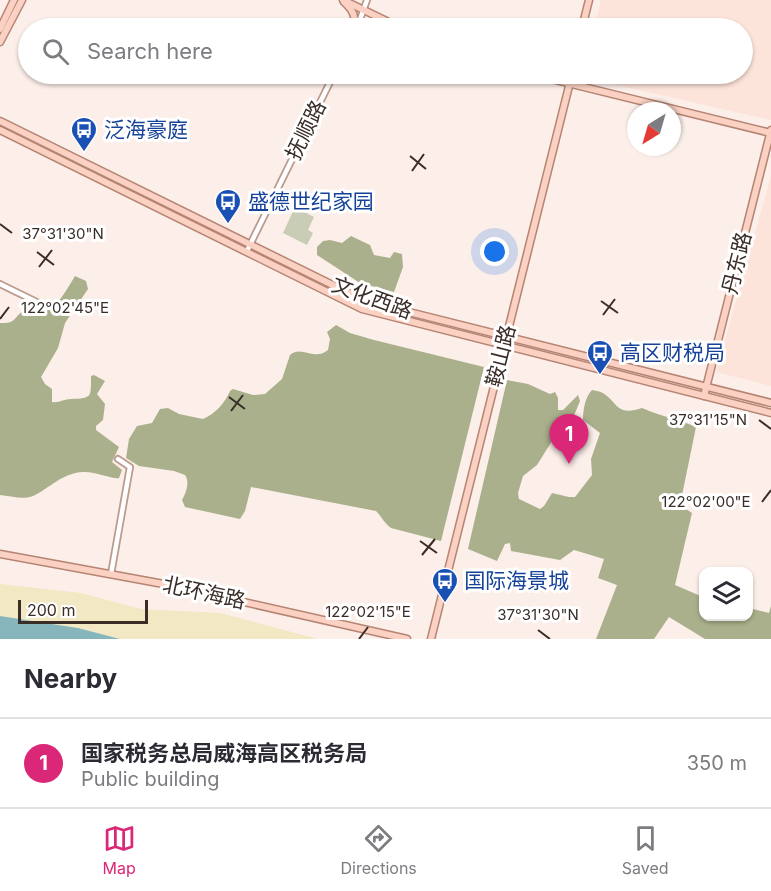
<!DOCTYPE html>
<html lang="en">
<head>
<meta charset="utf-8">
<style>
  :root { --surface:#fff; --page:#f7f7f7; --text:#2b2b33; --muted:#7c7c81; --line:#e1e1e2; --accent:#db2777 }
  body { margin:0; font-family:Inter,"Noto Sans SC",sans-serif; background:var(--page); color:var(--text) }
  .controls { position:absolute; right:18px; bottom:18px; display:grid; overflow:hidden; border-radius:12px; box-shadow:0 2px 4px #0004 }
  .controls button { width:54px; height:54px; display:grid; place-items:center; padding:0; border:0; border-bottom:2px solid var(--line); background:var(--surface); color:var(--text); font:30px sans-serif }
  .compass { position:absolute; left:627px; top:102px; width:54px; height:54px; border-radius:50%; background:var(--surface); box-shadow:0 2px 4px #0004; rotate:217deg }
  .scale { position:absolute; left:18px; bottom:15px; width:130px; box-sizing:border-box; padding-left:6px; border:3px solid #3a2d28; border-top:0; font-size:16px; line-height:21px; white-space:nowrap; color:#3a2d28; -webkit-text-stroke:4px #fff; paint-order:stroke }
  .you { position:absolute; left:495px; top:252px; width:21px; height:21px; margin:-15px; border:4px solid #fff; border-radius:50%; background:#1a73e8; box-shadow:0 0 0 9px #1a73e833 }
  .badge { display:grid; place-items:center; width:39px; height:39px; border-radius:50%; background:var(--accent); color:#fff; font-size:20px; font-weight:700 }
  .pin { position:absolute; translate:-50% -50px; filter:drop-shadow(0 2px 3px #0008) }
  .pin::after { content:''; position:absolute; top:32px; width:21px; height:18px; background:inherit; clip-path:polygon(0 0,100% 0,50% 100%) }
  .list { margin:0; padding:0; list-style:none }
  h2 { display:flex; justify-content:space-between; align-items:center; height:78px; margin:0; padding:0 24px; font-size:26px }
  h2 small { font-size:20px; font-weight:400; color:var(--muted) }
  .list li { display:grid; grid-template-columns:39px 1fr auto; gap:18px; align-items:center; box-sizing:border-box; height:90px; padding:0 24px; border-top:2px solid var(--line) }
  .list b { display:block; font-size:22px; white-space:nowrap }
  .list p { margin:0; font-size:20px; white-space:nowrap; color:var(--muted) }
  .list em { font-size:20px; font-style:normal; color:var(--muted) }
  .icon { flex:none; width:33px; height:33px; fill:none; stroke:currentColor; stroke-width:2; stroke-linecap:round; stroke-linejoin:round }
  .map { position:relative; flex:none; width:771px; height:639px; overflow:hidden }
  .search { position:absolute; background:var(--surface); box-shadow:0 2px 4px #0004; left:18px; right:18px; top:18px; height:66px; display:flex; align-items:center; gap:15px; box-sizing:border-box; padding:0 21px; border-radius:33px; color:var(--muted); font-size:22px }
  .sheet { height:168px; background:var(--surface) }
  nav { display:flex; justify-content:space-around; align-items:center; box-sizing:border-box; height:84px; border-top:2px solid var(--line); background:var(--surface); font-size:16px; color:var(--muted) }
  nav a { display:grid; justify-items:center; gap:3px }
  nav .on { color:var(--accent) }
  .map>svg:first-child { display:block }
  .built { fill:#fde4da }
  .green { fill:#c9cdb6 }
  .forest { fill:#aab08b }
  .sand { fill:#f2e8c3 }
  .water { fill:#86b6bb }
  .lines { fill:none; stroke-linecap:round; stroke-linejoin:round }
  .minor-casing { stroke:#ba9b8e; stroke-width:8 }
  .major-casing { stroke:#b58473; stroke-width:9 }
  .minor { stroke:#fff; stroke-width:4.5 }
  .major { stroke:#fad1c3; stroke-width:6 }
  .ticks { fill:none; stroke:#3a2d28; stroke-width:2 }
  .labels { text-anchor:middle; stroke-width:6; stroke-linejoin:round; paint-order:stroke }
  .transit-label { font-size:21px; fill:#164399; stroke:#fff; text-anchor:start }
  .street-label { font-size:21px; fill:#3a2d28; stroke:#fff }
  .ticks-label { font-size:15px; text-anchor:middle; fill:#3a2d28; stroke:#fff; stroke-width:6; stroke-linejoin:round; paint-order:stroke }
</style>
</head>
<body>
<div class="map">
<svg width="771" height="639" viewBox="0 0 771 639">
  <rect width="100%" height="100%" fill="#fceee9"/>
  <g class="built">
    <path d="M601 0H771V120L581 77 582 74H742V28H594Z"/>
    <path d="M771 176V386L716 372Z"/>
  </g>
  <path class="green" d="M295 207 314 217 308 230 313 233 307 245 283 233Z"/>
  <g class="forest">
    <path d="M351 236 370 245 374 255 390 258 394 252 402 254 403 267 394 292 360 283 317 255V247L323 241 330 240 342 243Z"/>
    <path d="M75 276 86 281 88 289 65 323 58 348 41 377 45 384 52 389V402C59 403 64 399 71 399 92 398 91 398 91 376L94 375 105 381 97 394 105 404 103 420 96 426V430L119 447 112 462 122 470 119 478C114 480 95 471 83 472 62 473 50 488 33 496 24 500 10 496 0 495V323C16 324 14 317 24 310 32 305 41 312 48 310 57 308 70 284 75 276Z"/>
    <path d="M336 325 350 333 374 340 484 367 441 541 391 528C384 523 382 517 376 511L251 487 245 511 240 519 185 507 182 500C186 493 190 482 185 475L174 471 139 466 126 458 129 439 137 426 152 423 160 409 168 408 179 414 203 419C215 414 225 403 230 391L233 389 253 395 265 394 282 379 290 355C300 347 308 356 319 354 322 354 325 352 328 350L330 339 327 332Z"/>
    <path d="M507 380 528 384 550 394 555 392 558 398V410H563L578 395 580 401 571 423 557 433 537 465 523 476 518 493 519 499 540 509 544 506 552 493 569 497H575L592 475 591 459 600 433 583 420C583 410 585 397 592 390 619 393 610 419 642 408 660 416 678 419 696 427L680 505 692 513 675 585 703 597 704 616H748L749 608 769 613 771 606V639H705L669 617 654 639H596L617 585 598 578 604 559 574 550 560 560 511 551 510 543 505 544 497 561 468 549Z"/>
  </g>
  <path class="sand" d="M0 584 81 593 141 609 220 613 318 639H120L78 628 0 616Z"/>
  <path class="water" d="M0 616 78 628 120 639H0Z"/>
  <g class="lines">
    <defs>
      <g id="minor">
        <path d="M357 28 367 0"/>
        <path d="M247 251 334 74"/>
        <path d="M0 284 43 305"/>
        <path d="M111 574 130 467 118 459"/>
      </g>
      <g id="major">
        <path d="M343 0 401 28"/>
        <path d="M344 2C353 10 356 17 355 28"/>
        <path d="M360 28 368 23 385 22"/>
        <path d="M582 28 589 0"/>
        <path d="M0 29 14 0"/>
        <path d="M0 42 22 0"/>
        <path d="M531 74 771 133"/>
        <path d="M0 121 365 301 771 403"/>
        <path d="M0 130 362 309 771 413"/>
        <path d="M704 396 771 130"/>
        <path d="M0 554 169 585 407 639"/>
        <path d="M431 639 572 74"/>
      </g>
    </defs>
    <use href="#minor" class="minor-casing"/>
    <use href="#major" class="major-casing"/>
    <use href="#minor" class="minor"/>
    <use href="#major" class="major"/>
  </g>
  <path class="ticks" d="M410 156 426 169M412 171 424 154M0 224 12 233M37 252 54 265M39 267 52 250M601 301 618 313M603 315 615 299M0 319 9 307M229 397 245 409M231 411 243 395M759 420 771 429M762 502 771 490M420 541 437 553M422 555 435 539M538 630 550 639M359 639 368 627"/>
  <defs>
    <symbol id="bus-pin" viewBox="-11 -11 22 30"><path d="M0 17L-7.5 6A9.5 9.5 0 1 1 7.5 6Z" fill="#1a4fb4" stroke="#fff"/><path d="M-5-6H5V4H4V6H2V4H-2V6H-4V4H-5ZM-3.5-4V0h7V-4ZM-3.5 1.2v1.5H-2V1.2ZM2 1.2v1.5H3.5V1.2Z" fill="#fff"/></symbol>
  </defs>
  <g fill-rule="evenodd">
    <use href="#bus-pin" x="69" y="115" width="30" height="40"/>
    <use href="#bus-pin" x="213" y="187" width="30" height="40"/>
    <use href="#bus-pin" x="585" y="338" width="30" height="40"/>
    <use href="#bus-pin" x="430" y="566" width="30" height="40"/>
  </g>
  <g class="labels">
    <g class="transit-label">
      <text x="104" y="137">泛海豪庭</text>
      <text x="248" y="209">盛德世纪家园</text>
      <text x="620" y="360">高区财税局</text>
      <text x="464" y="588">国际海景城</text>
    </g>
    <g class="street-label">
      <text transform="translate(306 130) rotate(-64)" y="7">抚顺路</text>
      <text transform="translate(737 263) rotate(-76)" y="7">丹东路</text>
      <text transform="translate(372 298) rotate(20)" y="7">文化西路</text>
      <text transform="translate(501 356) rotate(-76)" y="7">鞍山路</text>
      <text transform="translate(204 593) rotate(12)" y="7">北环海路</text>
    </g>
  </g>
  <g class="ticks-label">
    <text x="63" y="239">37°31'30"N</text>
    <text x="65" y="313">122°02'45"E</text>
    <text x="708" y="425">37°31'15"N</text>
    <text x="706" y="507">122°02'00"E</text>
    <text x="368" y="617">122°02'15"E</text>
    <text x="538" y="620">37°31'30"N</text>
  </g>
</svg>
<div class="controls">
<button><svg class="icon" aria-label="layers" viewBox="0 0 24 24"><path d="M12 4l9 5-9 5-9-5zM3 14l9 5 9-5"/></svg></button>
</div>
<svg class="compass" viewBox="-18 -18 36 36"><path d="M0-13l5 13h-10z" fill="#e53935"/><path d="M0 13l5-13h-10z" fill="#7c7c81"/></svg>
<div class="scale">200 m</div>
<div class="you"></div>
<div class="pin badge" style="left:569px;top:464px">1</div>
<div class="search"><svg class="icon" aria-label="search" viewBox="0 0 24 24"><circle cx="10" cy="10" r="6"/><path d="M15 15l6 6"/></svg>Search here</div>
</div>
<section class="sheet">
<h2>Nearby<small></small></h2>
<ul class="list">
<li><span class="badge">1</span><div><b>国家税务总局威海高区税务局</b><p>Public building</p></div><em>350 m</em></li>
</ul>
</section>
<nav>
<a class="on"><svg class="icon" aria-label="map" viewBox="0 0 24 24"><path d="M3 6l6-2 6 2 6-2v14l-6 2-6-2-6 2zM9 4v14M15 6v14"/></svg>Map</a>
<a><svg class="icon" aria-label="directions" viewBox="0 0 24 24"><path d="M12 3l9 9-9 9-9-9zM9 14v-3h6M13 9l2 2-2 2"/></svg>Directions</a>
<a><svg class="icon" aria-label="saved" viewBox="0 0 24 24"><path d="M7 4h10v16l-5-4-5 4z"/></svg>Saved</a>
</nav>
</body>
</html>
